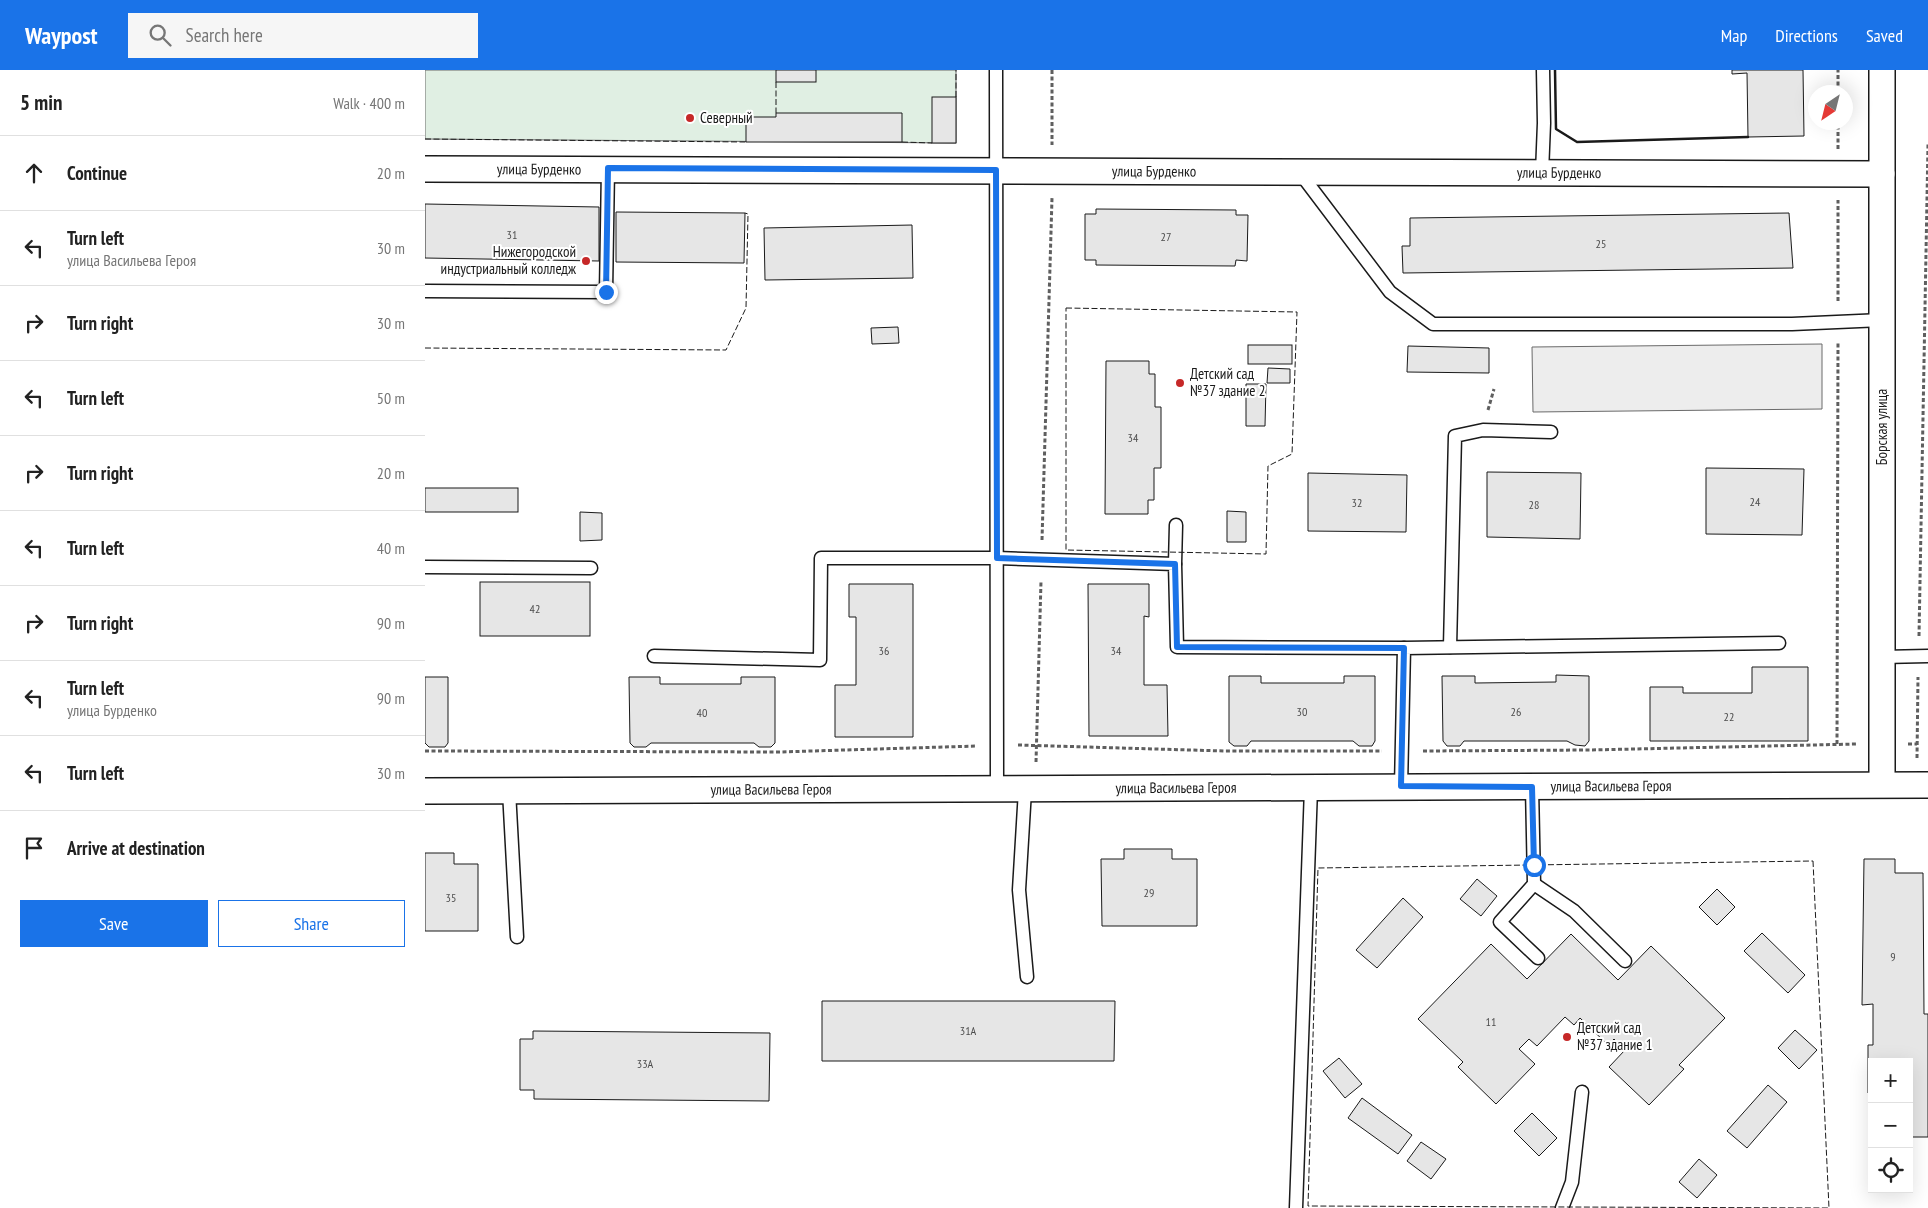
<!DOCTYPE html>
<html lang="en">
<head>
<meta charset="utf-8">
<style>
  :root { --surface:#fff; --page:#f6f6f6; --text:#222; --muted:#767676; --line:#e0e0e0; --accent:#1a73e8 }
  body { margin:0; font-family:"PT Sans Narrow",sans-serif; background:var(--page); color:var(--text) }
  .controls { position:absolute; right:15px; bottom:15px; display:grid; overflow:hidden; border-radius:0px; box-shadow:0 5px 20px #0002 }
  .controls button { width:45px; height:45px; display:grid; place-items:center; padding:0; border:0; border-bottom:1px solid var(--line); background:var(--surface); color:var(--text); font:25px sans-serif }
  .compass { position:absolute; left:1383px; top:15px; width:45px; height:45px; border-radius:50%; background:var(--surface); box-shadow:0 5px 20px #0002; rotate:215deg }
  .stop { position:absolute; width:15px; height:15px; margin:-11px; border:4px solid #1a73e8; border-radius:50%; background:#fff }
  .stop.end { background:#1a73e8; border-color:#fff; box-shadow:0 1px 5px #0008 }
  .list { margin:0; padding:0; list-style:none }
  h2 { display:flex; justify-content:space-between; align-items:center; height:65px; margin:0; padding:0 20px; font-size:21px }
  h2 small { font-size:16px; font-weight:400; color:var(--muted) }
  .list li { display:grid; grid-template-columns:32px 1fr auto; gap:15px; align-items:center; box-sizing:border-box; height:75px; padding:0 20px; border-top:1px solid var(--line) }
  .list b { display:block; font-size:19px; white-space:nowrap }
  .list p { margin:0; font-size:16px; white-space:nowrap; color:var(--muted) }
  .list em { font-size:16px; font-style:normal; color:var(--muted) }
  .actions { display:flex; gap:10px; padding:15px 20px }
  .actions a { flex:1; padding:11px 0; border:1px solid var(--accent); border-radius:0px; text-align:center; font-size:18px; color:var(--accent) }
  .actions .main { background:var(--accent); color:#fff }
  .icon { flex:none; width:28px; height:28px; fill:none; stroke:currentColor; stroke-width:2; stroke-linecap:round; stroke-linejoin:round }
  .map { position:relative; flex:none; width:1503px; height:1138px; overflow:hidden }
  header { display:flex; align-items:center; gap:30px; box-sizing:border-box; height:70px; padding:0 25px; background:var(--accent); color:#fff }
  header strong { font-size:24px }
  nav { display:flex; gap:28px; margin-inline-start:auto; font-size:18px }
  .search { width:350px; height:45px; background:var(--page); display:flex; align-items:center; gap:12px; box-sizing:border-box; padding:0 18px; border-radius:0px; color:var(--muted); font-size:19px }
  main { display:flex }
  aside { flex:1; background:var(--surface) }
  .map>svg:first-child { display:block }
  .green { fill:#e0efe3; stroke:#6a6a6a }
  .parking { fill:#ededed; stroke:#6a6a6a }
  .building { fill:#e6e6e6; stroke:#1a1a1a }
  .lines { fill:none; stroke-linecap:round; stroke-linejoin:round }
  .service-casing { stroke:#1a1a1a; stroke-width:15 }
  .minor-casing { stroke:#1a1a1a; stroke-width:28 }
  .path { stroke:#5f5f5f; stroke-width:3; stroke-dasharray:4 2.5; stroke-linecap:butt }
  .service { stroke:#fff; stroke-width:12 }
  .minor { stroke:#fff; stroke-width:25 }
  .fence { stroke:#1a1a1a; stroke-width:1; stroke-dasharray:6 2.5; stroke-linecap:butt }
  .wall { stroke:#1a1a1a; stroke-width:2.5 }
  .route { stroke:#1a73e8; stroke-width:6 }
  .poi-dot { fill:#c62828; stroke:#fff; stroke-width:2 }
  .labels { text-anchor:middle; stroke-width:4; stroke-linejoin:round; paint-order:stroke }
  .number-label { font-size:12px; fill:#4d4d4d }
  .poi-label { font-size:15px; fill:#1a1a1a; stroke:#fff; text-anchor:start }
  .street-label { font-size:15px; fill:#1a1a1a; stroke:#fff }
</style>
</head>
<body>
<header>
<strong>Waypost</strong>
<div class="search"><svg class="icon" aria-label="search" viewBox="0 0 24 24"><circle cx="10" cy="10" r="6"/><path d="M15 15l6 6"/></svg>Search here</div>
<nav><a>Map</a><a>Directions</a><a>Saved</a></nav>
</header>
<main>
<aside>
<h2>5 min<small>Walk · 400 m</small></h2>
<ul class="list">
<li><svg class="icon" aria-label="ahead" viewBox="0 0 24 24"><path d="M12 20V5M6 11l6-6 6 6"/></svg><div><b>Continue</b></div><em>20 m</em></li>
<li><svg class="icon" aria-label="left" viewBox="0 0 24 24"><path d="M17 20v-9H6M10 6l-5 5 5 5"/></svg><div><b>Turn left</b><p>улица Васильева Героя</p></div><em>30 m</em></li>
<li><svg class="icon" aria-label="right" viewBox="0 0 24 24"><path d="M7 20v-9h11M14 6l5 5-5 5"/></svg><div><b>Turn right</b></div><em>30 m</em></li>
<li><svg class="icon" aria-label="left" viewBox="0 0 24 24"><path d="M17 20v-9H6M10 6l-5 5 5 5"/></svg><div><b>Turn left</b></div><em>50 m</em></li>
<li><svg class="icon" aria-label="right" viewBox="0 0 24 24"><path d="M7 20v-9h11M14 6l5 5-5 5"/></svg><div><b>Turn right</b></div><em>20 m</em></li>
<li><svg class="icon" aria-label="left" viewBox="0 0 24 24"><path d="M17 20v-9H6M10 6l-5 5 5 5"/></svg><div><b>Turn left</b></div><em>40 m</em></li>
<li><svg class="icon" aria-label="right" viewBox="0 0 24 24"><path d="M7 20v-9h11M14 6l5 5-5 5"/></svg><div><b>Turn right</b></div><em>90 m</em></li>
<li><svg class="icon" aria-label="left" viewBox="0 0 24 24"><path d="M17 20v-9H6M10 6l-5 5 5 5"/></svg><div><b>Turn left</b><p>улица Бурденко</p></div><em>90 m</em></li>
<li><svg class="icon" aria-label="left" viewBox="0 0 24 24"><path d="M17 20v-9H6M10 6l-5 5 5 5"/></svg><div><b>Turn left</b></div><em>30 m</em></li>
<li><svg class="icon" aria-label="arrive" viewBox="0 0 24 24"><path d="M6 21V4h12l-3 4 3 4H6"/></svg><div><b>Arrive at destination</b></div></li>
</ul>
<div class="actions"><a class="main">Save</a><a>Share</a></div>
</aside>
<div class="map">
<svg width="1503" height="1138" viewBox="0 0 1503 1138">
  <rect width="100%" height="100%" fill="#fff"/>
  <path class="green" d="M0 0H531V73L0 69Z"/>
  <path class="parking" d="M1397 274V339L1108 342 1107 277Z"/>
  <g class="building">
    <rect x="351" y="0" width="40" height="12"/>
    <path d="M1307 0H1378L1379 66 1323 67 1322 3 1307 4Z"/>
    <rect x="507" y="27" width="24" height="46"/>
    <path d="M351 43H477V72H321V47H351Z"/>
    <path d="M0 134 174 137V191L0 188Z"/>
    <path d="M671 139 811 140V145H823L822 191 811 190 810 196 671 195V190H660V144H671Z"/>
    <path d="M191 142 320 143 319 193 191 192Z"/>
    <path d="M1364 143 1368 198 978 203 977 176H985V148Z"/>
    <path d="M487 155 488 208 340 210 339 158Z"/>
    <path d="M473 257 474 273 447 274 446 258Z"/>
    <rect x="823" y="275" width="44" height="19"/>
    <path d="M983 276 1064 278V303L982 302Z"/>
    <path d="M681 291H724V304H730V337H736V398H729V430H723V444H680Z"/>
    <path d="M843 298 865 299V313H842Z"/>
    <path d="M821 314H841L840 356H821Z"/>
    <path d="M1281 398 1379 399 1377 465 1281 464Z"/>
    <path d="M1062 402 1156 403 1155 469 1062 467Z"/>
    <path d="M883 403 982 405 981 462 883 461Z"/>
    <rect x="0" y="418" width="93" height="24"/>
    <path d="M802 441 821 442V472H802Z"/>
    <path d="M155 442 177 443V470L155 471Z"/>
    <rect x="55" y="512" width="110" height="54"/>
    <path d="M424 514H488V667H410V615H431V547H424Z"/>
    <path d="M663 514H724V547L719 546V615H742L743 666H664Z"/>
    <path d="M1327 597H1383V671H1225V617H1258V623H1327Z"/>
    <path d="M1131 605 1164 606V671L1160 676 1150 675 1142 671H1039L1035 676H1022L1018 671 1017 606H1050V613L1131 612Z"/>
    <path d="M804 606H836V613H919V606H950V671L947 676H934L928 671H826L822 676H809L804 672Z"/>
    <path d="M0 607H23V673L20 677H4L0 673Z"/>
    <path d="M204 607H235V614H316V607H350V673L346 677H334L329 673H226L221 677H209L205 673Z"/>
    <path d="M699 779H747V789H772V856H677L676 789H699Z"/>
    <path d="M0 783H29V794H53V861H0Z"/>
    <path d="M1439 789H1470V803H1498L1499 944H1503V1067H1484V992H1447V1023H1443V975H1448V934L1437 935Z"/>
    <path d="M1052 809 1072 826 1056 846 1035 829Z"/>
    <path d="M1292 819 1310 837 1292 855 1274 837Z"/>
    <path d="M978 828 998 847 952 898 931 880Z"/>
    <path d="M1337 863 1380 905 1363 923 1319 881Z"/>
    <path d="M1146 864 1193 910 1226 876 1300 948 1254 995 1259 999 1224 1035 1184 997 1200 980 1189 969 1183 975 1155 948 1149 955 1140 947 1112 976 1104 969 1094 979 1110 994 1071 1034 1033 997 1038 992 993 949 1066 874 1102 909Z"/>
    <path d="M397 931H690L689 991H397Z"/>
    <path d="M1370 960 1392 980 1374 999 1353 978Z"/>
    <path d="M108 961 345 963 344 1031 109 1029V1020H95V969H108Z"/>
    <path d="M914 988 937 1014 920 1028 898 1001Z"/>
    <path d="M1343 1015 1362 1032 1322 1078 1302 1061Z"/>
    <path d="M937 1028 987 1065 973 1084 923 1048Z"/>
    <path d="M1107 1043 1132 1068 1114 1086 1089 1061Z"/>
    <path d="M996 1072 1021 1089 1006 1109 982 1091Z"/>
    <path d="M1274 1089 1292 1105 1272 1128 1254 1112Z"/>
  </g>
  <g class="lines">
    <defs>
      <g id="service">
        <path d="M571 0 572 719"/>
        <path d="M875 103 965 222 1008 254H1367L1457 250"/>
        <path d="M1117 103 1119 53 1118 0"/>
        <path d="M0 221 181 222 183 98"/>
        <path d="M750 494 751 455"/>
        <path d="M0 497 166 498"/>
        <path d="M1025 577 1030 366 1058 360 1126 362"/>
        <path d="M229 586 395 590 396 488H572L750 494 752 577 979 578"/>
        <path d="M1457 587 1503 586"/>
        <path d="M976 717 979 578 1354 573"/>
        <path d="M1107 717 1109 814 1075 852 1113 888"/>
        <path d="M600 720 594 820 602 907"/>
        <path d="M84 721 92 867"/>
        <path d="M1109 814 1149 841 1200 891"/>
        <path d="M871 1138 886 718"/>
        <path d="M1137 1138 1147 1112 1157 1022"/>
      </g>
      <g id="minor">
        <path d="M1457 0V714"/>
        <path id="s1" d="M0 99 1457 104"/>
        <path id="s2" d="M0 721 1503 715"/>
      </g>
    </defs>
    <use href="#service" class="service-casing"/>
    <use href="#minor" class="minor-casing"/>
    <g class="path">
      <path d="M627 0V75"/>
      <path d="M1413 22V0"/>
      <path d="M1413 79V52"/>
      <path d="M1413 231V130"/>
      <path d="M1063 340 1069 319"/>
      <path d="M617 470 627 128"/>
      <path d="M1494 566 1503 74"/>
      <path d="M1412 674 1413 272"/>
      <path d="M1483 674H1492"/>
      <path d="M593 675 800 681H957"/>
      <path d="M0 681 354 682 552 676"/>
      <path d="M998 681 1165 680 1432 674"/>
      <path d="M1492 688 1493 607"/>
      <path d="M611 692 616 511"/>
    </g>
    <use href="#service" class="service"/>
    <use href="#minor" class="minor"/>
    <g class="fence">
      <path d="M351 12V43"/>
      <path d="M531 27V0"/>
      <path d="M0 69 321 72"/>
      <path d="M477 72 507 73"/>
      <path d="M641 238 872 242 867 384 843 396 841 484 641 480Z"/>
      <path d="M0 278 301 280 321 238 323 144 320 143"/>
      <path d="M1388 791 1404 1138 883 1136 893 798Z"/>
    </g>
    <path class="wall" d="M1130 0 1131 59 1152 72 1323 67"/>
  </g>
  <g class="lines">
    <path class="route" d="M181 222 183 98 571 100 572 488 750 494 752 577 979 578 976 716 1107 717 1109 795"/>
  </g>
  <g class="poi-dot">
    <circle cx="265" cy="48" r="5"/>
    <circle cx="161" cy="191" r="5"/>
    <circle cx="755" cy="313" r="5"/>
    <circle cx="1142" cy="967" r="5"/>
  </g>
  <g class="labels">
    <g class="number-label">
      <text x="87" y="169">31</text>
      <text x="741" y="171">27</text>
      <text x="1176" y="178">25</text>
      <text x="708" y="372">34</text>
      <text x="1330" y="436">24</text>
      <text x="932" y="437">32</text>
      <text x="1109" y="439">28</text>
      <text x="110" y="543">42</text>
      <text x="459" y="585">36</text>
      <text x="691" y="585">34</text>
      <text x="877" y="646">30</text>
      <text x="1091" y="646">26</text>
      <text x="277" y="647">40</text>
      <text x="1304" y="651">22</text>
      <text x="724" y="827">29</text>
      <text x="26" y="832">35</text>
      <text x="1468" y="891">9</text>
      <text x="1066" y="956">11</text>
      <text x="543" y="965">31А</text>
      <text x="220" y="998">33А</text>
    </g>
    <g class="poi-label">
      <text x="275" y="53">Северный</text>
      <text x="151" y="187" text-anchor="end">Нижегородской<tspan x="151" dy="17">индустриальный колледж</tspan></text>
      <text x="765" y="309">Детский сад<tspan x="765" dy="17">№37 здание 2</tspan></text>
      <text x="1152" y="963">Детский сад<tspan x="1152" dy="17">№37 здание 1</tspan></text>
    </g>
    <g class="street-label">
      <text dy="5" stroke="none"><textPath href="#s1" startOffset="114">улица Бурденко</textPath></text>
      <text dy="5" stroke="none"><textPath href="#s1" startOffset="729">улица Бурденко</textPath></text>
      <text dy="5" stroke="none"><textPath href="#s1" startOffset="1134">улица Бурденко</textPath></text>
      <text transform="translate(1457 357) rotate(-90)" y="5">Борская улица</text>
      <text dy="5" stroke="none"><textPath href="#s2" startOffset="1186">улица Васильева Героя</textPath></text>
      <text dy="5" stroke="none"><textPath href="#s2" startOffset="751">улица Васильева Героя</textPath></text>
      <text dy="5" stroke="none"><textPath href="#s2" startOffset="346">улица Васильева Героя</textPath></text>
    </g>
  </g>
</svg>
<div class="controls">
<button>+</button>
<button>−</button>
<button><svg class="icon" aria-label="locate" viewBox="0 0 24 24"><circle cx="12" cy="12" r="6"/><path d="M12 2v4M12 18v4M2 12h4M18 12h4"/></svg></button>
</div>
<svg class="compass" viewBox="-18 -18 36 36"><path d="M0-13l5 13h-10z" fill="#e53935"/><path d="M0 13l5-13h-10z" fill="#767676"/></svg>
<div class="stop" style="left:1109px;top:795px"></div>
<div class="stop end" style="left:181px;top:222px"></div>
</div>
</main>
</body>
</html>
